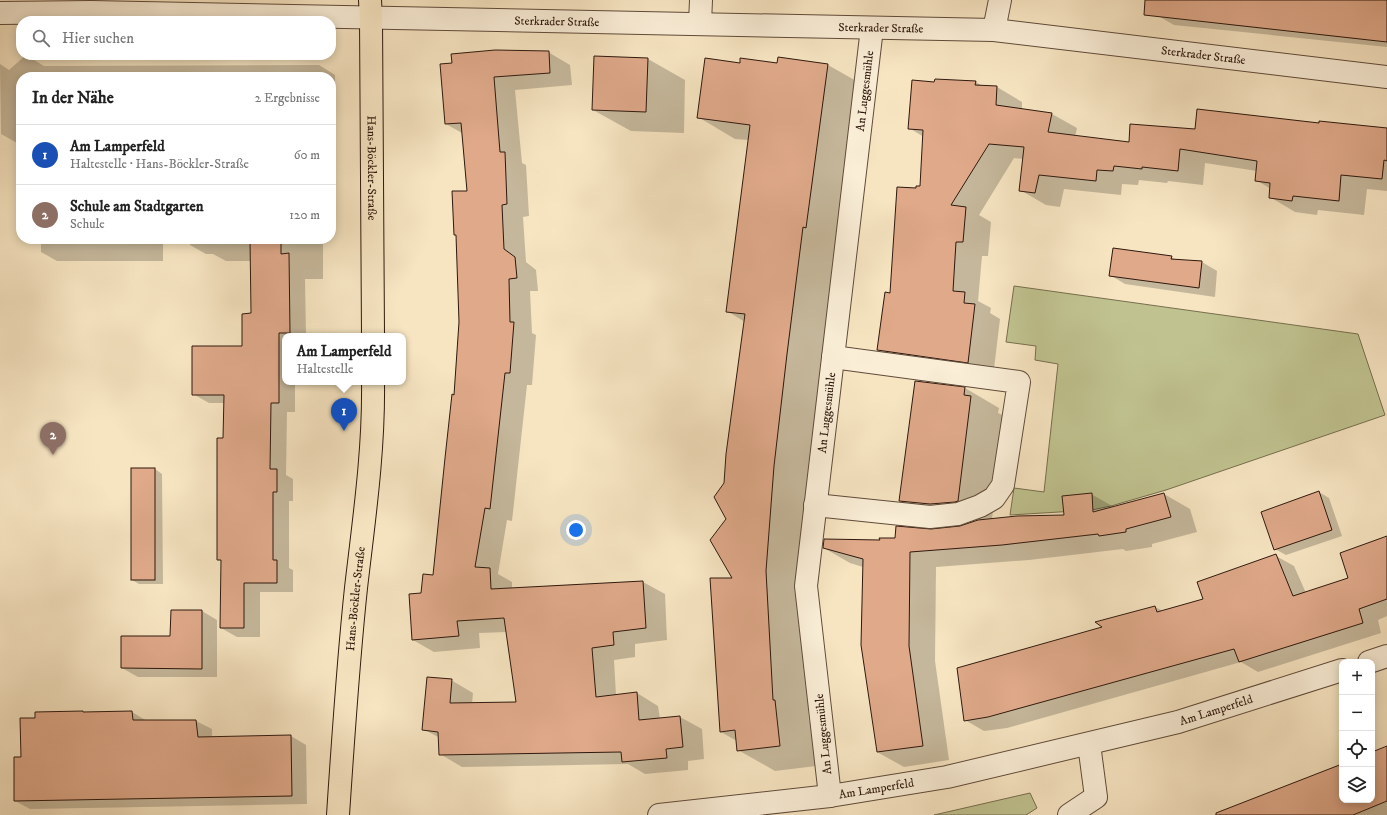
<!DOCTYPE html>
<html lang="de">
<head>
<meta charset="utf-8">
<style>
  :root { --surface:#fff; --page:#f6f6f6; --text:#222; --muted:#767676; --line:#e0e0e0; --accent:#8f2418 }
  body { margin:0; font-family:"IM FELL DW Pica",serif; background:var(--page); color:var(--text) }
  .controls { position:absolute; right:12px; bottom:12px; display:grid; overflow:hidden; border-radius:8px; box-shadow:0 2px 10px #0003 }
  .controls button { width:36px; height:36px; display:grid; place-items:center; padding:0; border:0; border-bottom:1px solid var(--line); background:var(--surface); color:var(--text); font:20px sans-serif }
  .you { position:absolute; left:576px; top:530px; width:14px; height:14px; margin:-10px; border:3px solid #fff; border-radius:50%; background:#1a73e8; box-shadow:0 0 0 6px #1a73e833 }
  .badge { display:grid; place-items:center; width:26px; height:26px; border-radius:50%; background:var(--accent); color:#fff; font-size:13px; font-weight:700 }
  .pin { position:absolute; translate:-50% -33px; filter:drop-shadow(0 1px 2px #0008) }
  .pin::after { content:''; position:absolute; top:21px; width:14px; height:12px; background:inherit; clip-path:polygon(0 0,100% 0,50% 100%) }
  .popup { position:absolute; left:282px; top:333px; width:124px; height:52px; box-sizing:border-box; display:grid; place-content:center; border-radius:8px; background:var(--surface); filter:drop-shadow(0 1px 3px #0005); font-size:13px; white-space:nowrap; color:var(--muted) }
  .popup b { font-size:15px; color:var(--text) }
  .popup::after { content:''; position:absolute; left:50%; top:100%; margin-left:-8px; border:8px solid transparent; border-top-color:var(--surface) }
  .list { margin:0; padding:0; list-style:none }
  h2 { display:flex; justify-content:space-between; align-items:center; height:52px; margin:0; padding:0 16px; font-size:17px }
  h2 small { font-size:13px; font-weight:400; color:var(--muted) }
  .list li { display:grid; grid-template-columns:26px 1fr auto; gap:12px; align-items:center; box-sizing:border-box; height:60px; padding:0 16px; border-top:1px solid var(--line) }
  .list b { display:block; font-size:15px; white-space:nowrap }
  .list p { margin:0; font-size:13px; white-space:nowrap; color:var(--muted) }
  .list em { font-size:13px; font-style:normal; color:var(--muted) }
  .icon { flex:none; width:22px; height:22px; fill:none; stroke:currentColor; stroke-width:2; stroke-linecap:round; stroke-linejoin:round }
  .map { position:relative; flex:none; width:1387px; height:815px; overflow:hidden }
  .search { position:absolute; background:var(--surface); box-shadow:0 2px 10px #0003; left:16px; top:16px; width:320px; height:44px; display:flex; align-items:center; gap:10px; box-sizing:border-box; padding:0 14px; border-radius:16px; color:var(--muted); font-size:15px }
  .panel { position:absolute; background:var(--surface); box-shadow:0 2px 10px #0003; left:16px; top:72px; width:320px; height:172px; border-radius:16px }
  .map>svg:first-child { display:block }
  .green { fill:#c0c390; stroke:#776e4e }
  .shadow { fill:#0003 }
  .building { fill:#dfa98a; stroke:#2e180d }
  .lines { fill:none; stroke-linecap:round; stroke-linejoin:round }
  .minor-casing { stroke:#604b3a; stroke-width:24 }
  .major-casing { stroke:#2e180d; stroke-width:24 }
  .minor { stroke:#faeed7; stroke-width:22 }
  .major { stroke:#f7e5c2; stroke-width:22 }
  .labels { text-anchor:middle; stroke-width:3.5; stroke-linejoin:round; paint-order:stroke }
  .street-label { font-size:12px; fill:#2e180d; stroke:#faeed7 }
</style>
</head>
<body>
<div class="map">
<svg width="1387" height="815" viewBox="0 0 1387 815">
  <rect width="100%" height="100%" fill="#f7e5c2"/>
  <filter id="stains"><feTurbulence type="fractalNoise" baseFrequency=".005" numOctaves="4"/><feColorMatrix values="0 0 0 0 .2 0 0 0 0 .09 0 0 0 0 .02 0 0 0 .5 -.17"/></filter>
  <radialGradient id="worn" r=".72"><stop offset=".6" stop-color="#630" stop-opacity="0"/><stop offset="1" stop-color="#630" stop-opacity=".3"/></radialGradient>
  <g class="green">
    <path d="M1014 286 1358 334 1385 415 1166 490 1111 506 1092 510 1010 515 1014 488 1044 492 1058 364 1035 360 1036 346 1006 342Z"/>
    <path d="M1030 793 1037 808 1026 815H934Z"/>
  </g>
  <g class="shadow">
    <path d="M1162 0H1387V47L1174 25 1160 17Z"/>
    <path d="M548 52 570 65 572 85 515 90 522 163 526 165 529 216 523 217 526 262 536 270 538 291H530L532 333 536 335 532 385H527L512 521 507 520 498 574 512 582V589L643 582 665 594 667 640 635 644V657L614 660 616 695 637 693 658 706 660 719 680 717 702 729 704 759 688 761V770L645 774 628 764 462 767 440 754V738L423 729 451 680 473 693 472 704 517 703 507 632 479 633 480 648 434 652 413 640 422 594 434 576 455 396 468 192 462 133 446 124 441 65Z"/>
    <path d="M26 55 44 66 319 65 335 75V131H331V77H21V143H17L1 134 0 64 9 70Z"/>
    <path d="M779 58 828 65 865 86 802 593 809 721 811 722 816 766 775 771 738 750 737 741 721 732 733 579 725 483 745 322 727 311 749 140 735 139 698 117 740 64H778Z"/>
    <path d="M648 59 685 80 684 133 631 131 593 110Z"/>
    <path d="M976 82 982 86 997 87 1022 102V110L1052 114 1077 128 1075 137 1130 143 1196 130 1320 124 1387 129V191L1367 189 1364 215 1318 210 1317 215 1295 212 1270 197 1271 189 1256 180 1257 171 1205 163 1203 185 1168 181 1167 183 1139 180 1138 185 1122 184 1121 195 1064 189 1060 207 1046 205 1020 190 1024 159 1014 158 979 215 991 222 988 256H982L978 301 991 308 990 313 1000 319 993 377 903 364 878 349 917 189 921 187 924 137 909 128 935 83Z"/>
    <path d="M41 239H161L163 240V261H57L41 252Z"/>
    <path d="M190 239H323V279H305L306 336H285V382H295V412H287L286 475 293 479V501H289V568L293 570V592H260V637H237L221 628 222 562 218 559 225 403H209L193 394 243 347 252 314 251 261H226L213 254H206L190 245Z"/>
    <path d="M1171 257 1176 260 1202 262 1217 271 1215 297 1125 284 1110 275Z"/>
    <path d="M965 388 999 408 998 413 1005 416 992 519 1065 516 1091 494 1114 507 1164 494 1190 509 1197 532 1152 544V547L1126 551 1123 549 1029 560 936 567 935 661 949 760 904 767 877 752 863 567 850 563 824 548 896 539 969 524 935 520 900 501Z"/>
    <path d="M155 469 162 474 163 584H139L132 580Z"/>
    <path d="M1319 492 1329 498 1342 536 1286 555 1275 549Z"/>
    <path d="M1387 537V616L1378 620 1381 633 1258 672 1241 662 1007 728 984 731 965 720 1104 628 1155 607 1163 611 1204 600 1276 556 1294 566 1306 593 1349 578Z"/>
    <path d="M202 611 217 620V677H138L122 668 171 637Z"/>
    <path d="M132 712 147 721H196L212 729V738L291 736 306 745 307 804 30 809 15 801 22 758 36 719Z"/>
    <path d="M1387 747V815H1214L1342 764V800H1372V753Z"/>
  </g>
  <g class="building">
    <path d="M1145 0H1387V42L1144 15Z"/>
    <path d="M495 50 549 51 550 73 494 77 500 152H505L507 204 502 205 504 249 515 257 517 278 509 279 510 322H514L510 373H505L490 509 485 508 475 567 490 568 491 589 643 581 646 628 613 632 614 645 592 648 596 697 637 692 639 720 680 716 683 747 666 749 667 758 622 762 621 752 439 755 438 732 422 730 427 677 452 679 450 703 516 702 504 618 457 621 459 636 412 640 409 594 421 593 423 574 433 575 445 458 452 394 454 395 459 322 456 235H454L452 191H467L461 123 445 124 440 64 452 63 451 54Z"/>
    <path d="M594 56 648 58 646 112 592 110Z"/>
    <path d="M778 57 828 64 806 228 803 227 787 354 774 466 766 571 773 700H775L780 746 737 751 735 730 720 732 710 578H732L710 540 726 519 714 497 724 483 726 454 745 314 726 312 750 125 697 118 705 58 740 63V58L777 63Z"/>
    <path d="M935 79 976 81 975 85 997 86 996 105 1052 113 1048 132 1129 142 1130 124 1195 129 1197 109 1319 123V121L1387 128V161L1384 160 1382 179 1341 175 1339 201 1293 196 1292 201 1269 198 1270 183 1255 181 1257 161 1180 149 1178 171 1142 167V169L1114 166 1113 171 1097 170 1096 181 1039 175 1035 193 1019 191 1024 147 989 144 951 205 966 207 963 242H956L953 291 965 292 964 303 975 304 968 363 877 350 885 292 890 293 897 187 916 188V186H920L923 130 908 129 912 80 934 82Z"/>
    <path d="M250 239H281V254L289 253 290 333H279V403H271L270 469H277V492H273V560H277V583H244V628H220L221 560H217V438H223L224 395H192V346H242V314L251 313Z"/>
    <path d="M1113 248 1172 256 1171 259 1202 261 1199 288 1109 276Z"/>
    <path d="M915 381 965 387 964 395 971 396 958 501 955 502 930 504 899 501Z"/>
    <rect x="131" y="468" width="24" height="112"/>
    <path d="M1319 491 1332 530 1274 550 1261 512Z"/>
    <path d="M1092 493 1093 512 1164 493 1171 517 1126 529V532L1099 536 1098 534 1002 545 910 552 909 646 923 746 877 752 861 645 863 559 823 548 824 539 880 540 879 538H895L896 526 931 529 960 526 978 520 1017 516 1064 515 1062 496Z"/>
    <path d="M1387 536V599L1359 609 1363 623 1239 662 1234 649 988 717 964 721 957 668 1102 627 1095 622 1155 606 1157 612 1203 599 1197 582 1276 554 1293 596 1348 578 1340 553Z"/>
    <path d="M171 610H202V669L121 668V636H170Z"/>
    <path d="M83 711V712L132 711 133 720H196L198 737 291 735 292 796 14 801V757H21L20 718H35V712Z"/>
    <path d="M1387 746V801L1353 815H1216V813L1342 764V800H1372V752Z"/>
  </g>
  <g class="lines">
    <defs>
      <g id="minor">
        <path id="s1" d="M0 13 91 12 994 30 1387 77"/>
        <path d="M700 23 701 0"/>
        <path d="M994 30 1000 0"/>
        <path d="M815 505 930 517 958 514 980 506 994 498 1003 485 1019 382 833 357"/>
        <path d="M1369 662 1387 656"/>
        <path id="s2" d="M830 796 806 586 872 28"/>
        <path id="s3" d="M659 815 830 796 947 777 1178 722 1342 670"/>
        <path d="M1069 815 1096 797 1089 744"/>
      </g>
      <g id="major">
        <path id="s4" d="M370 0 371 19 373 336"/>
        <path id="s5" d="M338 815C343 739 348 663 356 588 364 519 374 451 373 382"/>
      </g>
    </defs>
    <use href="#minor" class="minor-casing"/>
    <use href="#major" class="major-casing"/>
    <use href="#minor" class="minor"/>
    <use href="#major" class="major"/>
  </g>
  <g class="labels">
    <g class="street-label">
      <text dy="4" stroke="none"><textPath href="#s1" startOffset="557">Sterkrader Straße</textPath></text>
      <text dy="4" stroke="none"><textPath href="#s1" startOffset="881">Sterkrader Straße</textPath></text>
      <text dy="4" stroke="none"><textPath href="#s1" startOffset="1205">Sterkrader Straße</textPath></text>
      <text dy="4" stroke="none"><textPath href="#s2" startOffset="710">An Luggesmühle</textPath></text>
      <text dy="4" stroke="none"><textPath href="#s4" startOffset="168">Hans-Böckler-Straße</textPath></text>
      <text dy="4" stroke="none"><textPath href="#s2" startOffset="386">An Luggesmühle</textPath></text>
      <text dy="4" stroke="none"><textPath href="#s5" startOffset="217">Hans-Böckler-Straße</textPath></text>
      <text dy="4" stroke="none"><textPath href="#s3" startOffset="568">Am Lamperfeld</textPath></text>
      <text transform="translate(823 734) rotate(-96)" y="4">An Luggesmühle</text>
      <text dy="4" stroke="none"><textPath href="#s3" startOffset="219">Am Lamperfeld</textPath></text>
    </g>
  </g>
  <rect width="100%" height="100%" filter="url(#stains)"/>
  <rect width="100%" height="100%" fill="url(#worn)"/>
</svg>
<div class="controls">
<button>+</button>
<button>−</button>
<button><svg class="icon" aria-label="locate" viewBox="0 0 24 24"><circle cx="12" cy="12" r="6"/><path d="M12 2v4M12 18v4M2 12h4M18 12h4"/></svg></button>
<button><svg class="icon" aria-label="layers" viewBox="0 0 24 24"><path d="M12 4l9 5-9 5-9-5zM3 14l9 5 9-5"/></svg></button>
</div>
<div class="you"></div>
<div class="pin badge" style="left:344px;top:431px;background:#1a4fb4">1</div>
<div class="popup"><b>Am Lamperfeld</b>Haltestelle</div>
<div class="pin badge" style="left:53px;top:455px;background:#8d6e63">2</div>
<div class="search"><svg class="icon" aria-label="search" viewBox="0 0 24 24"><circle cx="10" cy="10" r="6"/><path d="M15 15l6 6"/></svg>Hier suchen</div>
<section class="panel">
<h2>In der Nähe<small>2 Ergebnisse</small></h2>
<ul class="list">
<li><span class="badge" style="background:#1a4fb4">1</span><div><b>Am Lamperfeld</b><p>Haltestelle · Hans-Böckler-Straße</p></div><em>60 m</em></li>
<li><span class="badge" style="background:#8d6e63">2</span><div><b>Schule am Stadtgarten</b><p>Schule</p></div><em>120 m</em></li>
</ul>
</section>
</div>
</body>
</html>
